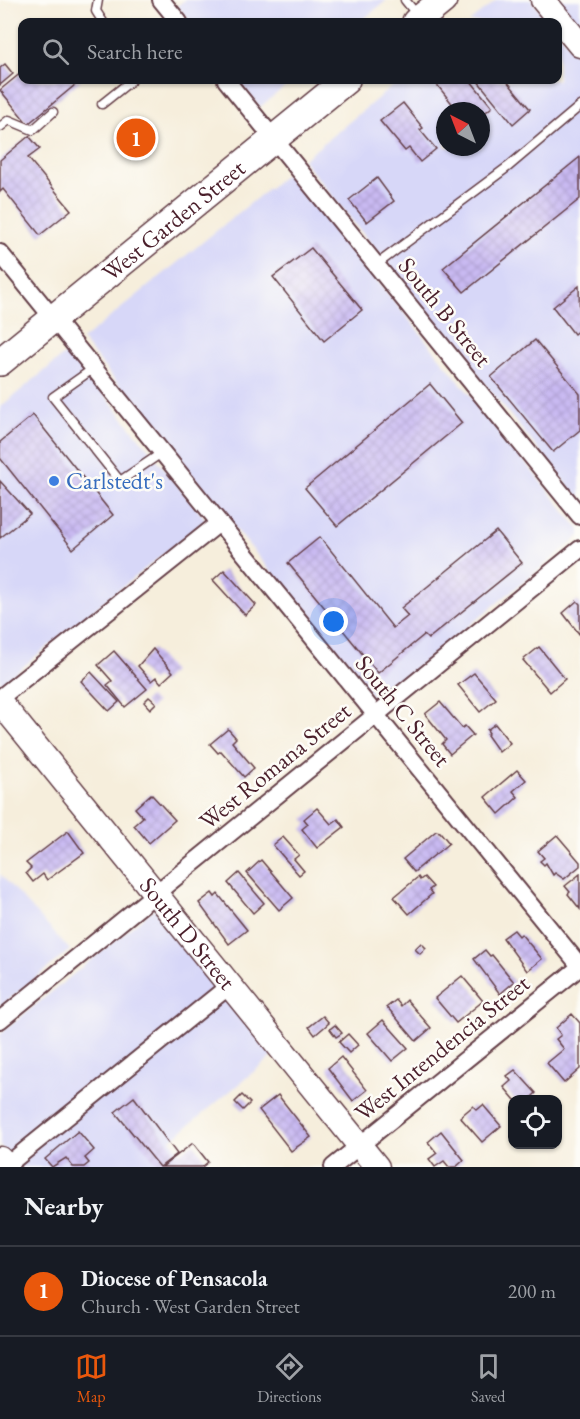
<!DOCTYPE html>
<html lang="en">
<head>
<meta charset="utf-8">
<style>
  :root { --surface:#171b24; --page:#20242c; --text:#f1f3f6; --muted:#9ea1a6; --line:#363941; --accent:#ea580c }
  body { margin:0; font-family:"EB Garamond",serif; background:var(--page); color:var(--text) }
  .controls { position:absolute; right:18px; bottom:18px; display:grid; overflow:hidden; border-radius:12px; box-shadow:0 2px 4px #0004 }
  .controls button { width:54px; height:54px; display:grid; place-items:center; padding:0; border:0; border-bottom:2px solid var(--line); background:var(--surface); color:var(--text); font:30px sans-serif }
  .compass { position:absolute; left:436px; top:102px; width:54px; height:54px; border-radius:50%; background:var(--surface); box-shadow:0 2px 4px #0004; rotate:318deg }
  .you { position:absolute; left:334px; top:622px; width:21px; height:21px; margin:-15px; border:4px solid #fff; border-radius:50%; background:#1a73e8; box-shadow:0 0 0 9px #1a73e833 }
  .badge { display:grid; place-items:center; width:39px; height:39px; border-radius:50%; background:var(--accent); color:#fff; font-size:20px; font-weight:700 }
  .pin { position:absolute; translate:-50% -50%; border:3px solid #fff; box-shadow:0 2px 6px #0006 }
  .list { margin:0; padding:0; list-style:none }
  h2 { display:flex; justify-content:space-between; align-items:center; height:78px; margin:0; padding:0 24px; font-size:26px }
  h2 small { font-size:20px; font-weight:400; color:var(--muted) }
  .list li { display:grid; grid-template-columns:39px 1fr auto; gap:18px; align-items:center; box-sizing:border-box; height:90px; padding:0 24px; border-top:2px solid var(--line) }
  .list b { display:block; font-size:22px; white-space:nowrap }
  .list p { margin:0; font-size:20px; white-space:nowrap; color:var(--muted) }
  .list em { font-size:20px; font-style:normal; color:var(--muted) }
  .icon { flex:none; width:33px; height:33px; fill:none; stroke:currentColor; stroke-width:2; stroke-linecap:round; stroke-linejoin:round }
  .map { position:relative; flex:none; width:580px; height:1167px; overflow:hidden }
  .search { position:absolute; background:var(--surface); box-shadow:0 2px 4px #0004; left:18px; right:18px; top:18px; height:66px; display:flex; align-items:center; gap:15px; box-sizing:border-box; padding:0 21px; border-radius:12px; color:var(--muted); font-size:22px }
  .sheet { height:168px; background:var(--surface) }
  nav { display:flex; justify-content:space-around; align-items:center; box-sizing:border-box; height:84px; border-top:2px solid var(--line); background:var(--surface); font-size:16px; color:var(--muted) }
  nav a { display:grid; justify-items:center; gap:3px }
  nav .on { color:var(--accent) }
  .map>svg:first-child { display:block }
  .built { fill:#d7d7f8; fill-rule:evenodd }
  .building { fill:url(#building-cross-hatch) }
  .lines { fill:none; stroke-linecap:round; stroke-linejoin:round }
  .lane-casing { stroke:#643e46; stroke-width:11 }
  .street-casing { stroke:#643e46; stroke-width:20 }
  .secondary-casing { stroke:#643e46; stroke-width:27 }
  .primary-casing { stroke:#643e46; stroke-width:30 }
  .lane { stroke:#fff; stroke-width:8 }
  .street { stroke:#fff; stroke-width:16 }
  .secondary { stroke:#fff; stroke-width:24 }
  .primary { stroke:#fff; stroke-width:27 }
  .shop-dot { fill:#3f7fe0; stroke:#fdfcf7; stroke-width:2 }
  .labels { text-anchor:middle; stroke-width:5; stroke-linejoin:round; paint-order:stroke }
  .street-label { font-size:24px; fill:#4a1f2b; stroke:#fdfcf7 }
  .shop-label { font-size:24px; fill:#366cbe; stroke:#fdfcf7; text-anchor:start }
</style>
</head>
<body>
<div class="map">
<svg width="580" height="1167" viewBox="0 0 580 1167">
  <defs>
    <pattern id="building-cross-hatch" width="8" height="8" patternUnits="userSpaceOnUse" patternTransform="scale(1.5)"><rect width="8" height="8" fill="#c9baf2"/><path d="M0 0l8 8M0 8l8-8" fill="none" stroke="#ae9fd0"/></pattern>
  </defs>
  <rect width="100%" height="100%" fill="#fdfcf7"/>
  <filter id="ink" filterUnits="userSpaceOnUse"><feTurbulence type="fractalNoise" baseFrequency=".0167" numOctaves="2"/><feDisplacementMap in="SourceGraphic" scale="12" xChannelSelector="R" yChannelSelector="G"/><feConvolveMatrix kernelMatrix="1 2 1 2 8 2 1 2 1" color-interpolation-filters="sRGB"/></filter>
  <filter id="wash" filterUnits="userSpaceOnUse"><feTurbulence type="fractalNoise" baseFrequency=".008" numOctaves="4" result="noise"/><feDisplacementMap in="SourceGraphic" scale="24" xChannelSelector="R" yChannelSelector="G"/><feGaussianBlur stdDeviation="1.35" result="paint"/><feColorMatrix in="noise" values="0 0 0 0 0 0 0 0 0 0 0 0 0 0 0 0 0 1.4 0 .05"/><feComposite in="paint" operator="in"/></filter>
  <g filter="url(#wash)">
    <rect width="100%" height="100%" fill="#f6eedc"/>
    <g class="built">
      <path d="M185 0H387L360 22H191L177 6Z"/>
      <path d="M497 0H531L550 22H469Z"/>
      <path d="M555 0H580V31Z"/>
      <path d="M558 32 580 59V501L303 160 400 80H558ZM445 111H481V147H445Z"/>
      <path d="M237 80H293L260 107Z"/>
      <path d="M289 172 580 530V536L376 701 82 340Z"/>
      <path d="M69 351 206 520 0 685V407Z"/>
      <path d="M0 874 70 950 0 1007Z"/>
      <path d="M155 908 274 1055 171 1140 191 1167H18L0 1145V1034Z"/>
    </g>
    <g id="blocks">
      <g class="building">
        <path d="M5 64 13 74 0 85V68Z"/>
        <path d="M22 72V80H81L28 124 0 90Z"/>
        <path d="M436 80H470L492 107 481 116V111H458L434 81Z"/>
        <path d="M477 80H506L530 109 513 124Z"/>
        <path d="M403 103 423 128 420 130 436 149 420 162 409 148 405 151 380 121Z"/>
        <path d="M29 136 40 149 28 158 71 210 40 235 3 189 0 192V160Z"/>
        <path d="M580 157V199L464 292 443 268Z"/>
        <path d="M377 178 394 201 367 222 349 200Z"/>
        <path d="M311 248 362 310 324 341 273 277Z"/>
        <path d="M579 286 580 329 574 334 553 307Z"/>
        <path d="M535 340 580 394V430L553 452 491 377Z"/>
        <path d="M430 384 462 423 337 526 305 488Z"/>
        <path d="M33 415 113 515 73 549 0 458V442Z"/>
        <path d="M0 481 30 514 0 538Z"/>
        <path d="M496 531 522 563 428 639 424 635 378 673 288 563 320 537 393 628 408 616 401 608Z"/>
        <path d="M224 570 256 605 245 615 213 580Z"/>
        <path d="M577 601 580 604V635L563 613Z"/>
        <path d="M539 647 565 679 550 692 523 660Z"/>
        <path d="M153 649 173 672 161 683 156 677 151 681 138 666Z"/>
        <path d="M114 651 147 689 125 707 107 685 112 681 98 665Z"/>
        <path d="M91 672 119 702 109 711 81 681Z"/>
        <path d="M474 673 496 699 480 712 458 685Z"/>
        <path d="M149 697 156 703 150 709 144 702Z"/>
        <path d="M440 702 462 728 465 726 473 735 450 754 442 744 446 740 425 714Z"/>
        <path d="M495 724 510 743 499 752 487 735 489 733 487 730Z"/>
        <path d="M228 729 236 738 232 742 254 768 244 777 221 751 218 753 210 744Z"/>
        <path d="M517 770 526 780 513 791 518 797 499 814 485 797Z"/>
        <path d="M151 794 175 820 149 843 134 825 143 817 135 808Z"/>
        <path d="M317 808 331 824 338 819 344 827 317 848 302 829 308 824 304 819Z"/>
        <path d="M68 831 84 853 47 880 43 874 33 882 26 873 31 868 26 863Z"/>
        <path d="M436 831 440 832 449 843 414 872 403 859Z"/>
        <path d="M557 835 580 862V866L564 879 555 873 553 875 546 863 544 865 540 861 544 858 538 851Z"/>
        <path d="M283 837 299 855 294 859 304 871 299 875 273 845Z"/>
        <path d="M261 860 293 898 279 910 247 873Z"/>
        <path d="M239 873 264 903 253 913 228 883Z"/>
        <path d="M580 874V909L568 894 570 892 565 886Z"/>
        <path d="M418 877 420 880 424 877 433 887 429 890 432 894 409 914 394 897Z"/>
        <path d="M212 893 215 897 218 894 247 930 229 944 199 903Z"/>
        <path d="M514 930 519 936 521 934 542 959 527 971 503 938Z"/>
        <path d="M421 943 426 948 420 954 415 949Z"/>
        <path d="M485 950 490 956 492 955 514 982 500 994 474 959Z"/>
        <path d="M462 976 483 1001 456 1023 435 998Z"/>
        <path d="M396 1000 401 1006 407 1000 431 1028 416 1041 387 1007Z"/>
        <path d="M572 1014 580 1023V1069L564 1083 547 1063 564 1049 556 1039 561 1035 556 1028Z"/>
        <path d="M323 1016 329 1023 315 1035 309 1027Z"/>
        <path d="M383 1020 408 1048 392 1061 368 1033Z"/>
        <path d="M335 1025 342 1033 336 1037 330 1029Z"/>
        <path d="M348 1034 358 1045 349 1053 339 1042Z"/>
        <path d="M341 1057 367 1090 353 1101 328 1068Z"/>
        <path d="M515 1070 536 1093 529 1100H515L504 1087 511 1081 507 1076Z"/>
        <path d="M242 1095 250 1103 243 1110 235 1102Z"/>
        <path d="M278 1095 311 1137 291 1151 259 1110Z"/>
        <path d="M134 1097 177 1154 160 1167 115 1112Z"/>
        <path d="M483 1105 501 1126 482 1142 460 1117 473 1106 477 1110Z"/>
        <path d="M78 1131 94 1150 85 1158 89 1163 84 1167H73L66 1158 52 1167 45 1159Z"/>
        <path d="M441 1131 464 1160 456 1167H449L444 1161 435 1167 429 1159 437 1153 428 1142Z"/>
        <path d="M193 1143 208 1162 202 1167H162Z"/>
      </g>
    </g>
  </g>
  <g filter="url(#ink)">
    <use href="#blocks" fill-opacity="0" stroke="#643e46" stroke-width="1.5"/>
    <g class="lines">
      <defs>
        <g id="lane">
          <path d="M98 0 96 11 103 22"/>
          <path d="M405 0 418 16"/>
          <path d="M102 104 132 80"/>
          <path d="M0 127 9 120 33 130 53 112"/>
          <path d="M376 265 509 166 580 106"/>
          <path d="M94 368 53 397 120 481 163 452"/>
        </g>
        <g id="street">
          <path d="M161 0 179 22"/>
          <path d="M226 80 580 516"/>
          <path d="M0 253 580 966"/>
          <path d="M0 698 219 523"/>
          <path d="M0 1020 580 549"/>
          <path d="M6 1166 229 986"/>
          <path d="M333 1167 580 967"/>
        </g>
        <g id="secondary">
          <path d="M543 0 580 45"/>
          <path id="s1" d="M0 702 377 1167"/>
          <path d="M0 1159 6 1167"/>
        </g>
        <g id="primary">
          <path d="M416 22 443 0"/>
          <path id="s2" d="M0 362 346 80"/>
        </g>
      </defs>
      <use href="#lane" class="lane-casing"/>
      <use href="#street" class="street-casing"/>
      <use href="#secondary" class="secondary-casing"/>
      <use href="#primary" class="primary-casing"/>
      <use href="#lane" class="lane"/>
      <use href="#street" class="street"/>
      <use href="#secondary" class="secondary"/>
      <use href="#primary" class="primary"/>
    </g>
  </g>
  <circle class="shop-dot" cx="54" cy="481" r="6"/>
  <g class="labels">
    <g class="street-label">
      <text dy="8" stroke="none"><textPath href="#s2" startOffset="224">West Garden Street</textPath></text>
      <text transform="translate(445 312) rotate(51)" y="8">South B Street</text>
      <text transform="translate(403 711) rotate(51)" y="8">South C Street</text>
      <text transform="translate(275 766) rotate(-39)" y="8">West Romana Street</text>
      <text dy="8" stroke="none"><textPath href="#s1" startOffset="298">South D Street</textPath></text>
      <text transform="translate(442 1048) rotate(-39)" y="8">West Intendencia Street</text>
    </g>
    <g class="shop-label">
      <text x="66" y="489">Carlstedt's</text>
    </g>
  </g>
</svg>
<div class="controls">
<button><svg class="icon" aria-label="locate" viewBox="0 0 24 24"><circle cx="12" cy="12" r="6"/><path d="M12 2v4M12 18v4M2 12h4M18 12h4"/></svg></button>
</div>
<svg class="compass" viewBox="-18 -18 36 36"><path d="M0-13l5 13h-10z" fill="#e53935"/><path d="M0 13l5-13h-10z" fill="#9ea1a6"/></svg>
<div class="you"></div>
<div class="pin badge" style="left:136px;top:138px">1</div>
<div class="search"><svg class="icon" aria-label="search" viewBox="0 0 24 24"><circle cx="10" cy="10" r="6"/><path d="M15 15l6 6"/></svg>Search here</div>
</div>
<section class="sheet">
<h2>Nearby<small></small></h2>
<ul class="list">
<li><span class="badge">1</span><div><b>Diocese of Pensacola</b><p>Church · West Garden Street</p></div><em>200 m</em></li>
</ul>
</section>
<nav>
<a class="on"><svg class="icon" aria-label="map" viewBox="0 0 24 24"><path d="M3 6l6-2 6 2 6-2v14l-6 2-6-2-6 2zM9 4v14M15 6v14"/></svg>Map</a>
<a><svg class="icon" aria-label="directions" viewBox="0 0 24 24"><path d="M12 3l9 9-9 9-9-9zM9 14v-3h6M13 9l2 2-2 2"/></svg>Directions</a>
<a><svg class="icon" aria-label="saved" viewBox="0 0 24 24"><path d="M7 4h10v16l-5-4-5 4z"/></svg>Saved</a>
</nav>
</body>
</html>
